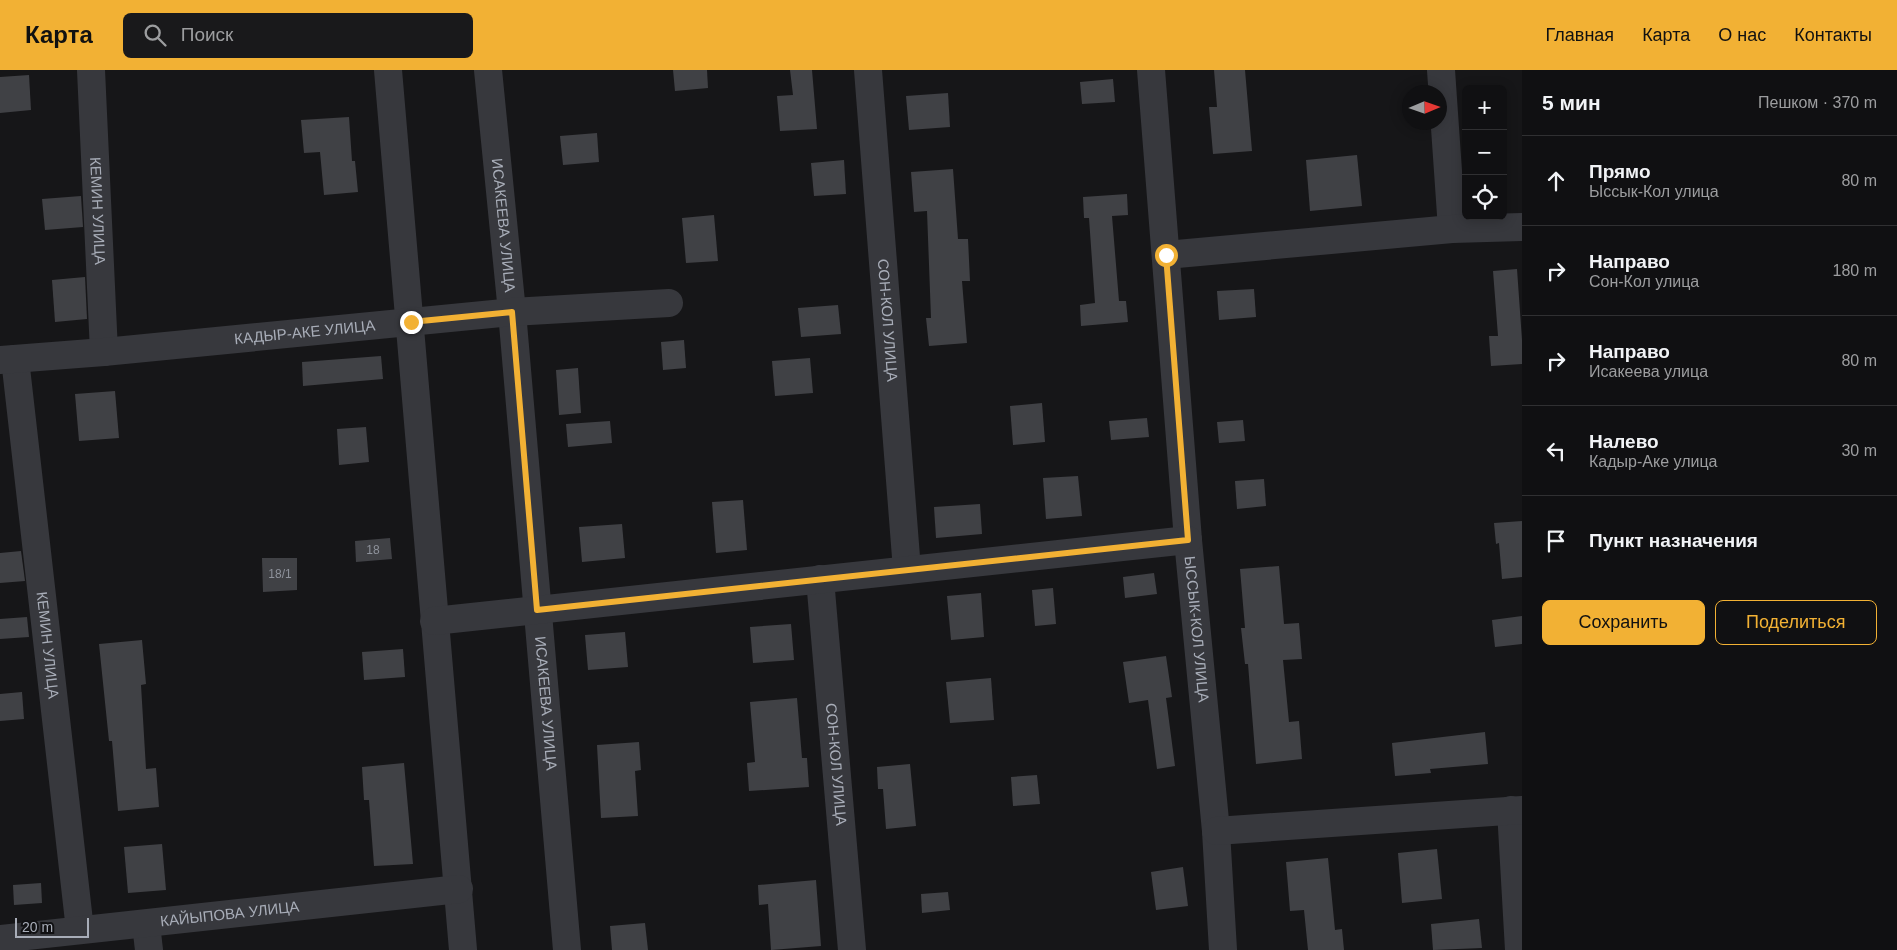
<!DOCTYPE html>
<html lang="ru">
<head>
<meta charset="utf-8">
<style>
  :root { --surface:#101012; --page:#19191b; --text:#f1f3f6; --muted:#9c9d9f; --line:#303032; --accent:#f2b134 }
  body { margin:0; font-family:Arial,sans-serif; background:var(--page); color:var(--text) }
  .controls { position:absolute; right:15px; top:15px; display:grid; overflow:hidden; border-radius:8px; box-shadow:0 2px 12px #0003 }
  .controls button { width:45px; height:45px; display:grid; place-items:center; padding:0; border:0; border-bottom:1px solid var(--line); background:var(--surface); color:var(--text); font:25px sans-serif }
  .compass { position:absolute; left:1402px; top:15px; width:45px; height:45px; border-radius:50%; background:var(--surface); box-shadow:0 2px 12px #0003; rotate:88deg }
  .scale { position:absolute; left:15px; bottom:12px; width:74px; box-sizing:border-box; padding-left:5px; border:2px solid #a8adb8; border-top:0; font-size:14px; line-height:18px; white-space:nowrap; color:#a8adb8; -webkit-text-stroke:4px #111113; paint-order:stroke }
  .stop { position:absolute; width:15px; height:15px; margin:-11px; border:4px solid #f2b134; border-radius:50%; background:#fff }
  .stop.end { background:#f2b134; border-color:#fff; box-shadow:0 1px 5px #0008 }
  .list { margin:0; padding:0; list-style:none }
  h2 { display:flex; justify-content:space-between; align-items:center; height:65px; margin:0; padding:0 20px; font-size:21px }
  h2 small { font-size:16px; font-weight:400; color:var(--muted) }
  .list li { display:grid; grid-template-columns:32px 1fr auto; gap:15px; align-items:center; box-sizing:border-box; height:90px; padding:0 20px; border-top:1px solid var(--line) }
  .list b { display:block; font-size:19px; white-space:nowrap }
  .list p { margin:0; font-size:16px; white-space:nowrap; color:var(--muted) }
  .list em { font-size:16px; font-style:normal; color:var(--muted) }
  .actions { display:flex; gap:10px; padding:15px 20px }
  .actions a { flex:1; padding:11px 0; border:1px solid var(--accent); border-radius:8px; text-align:center; font-size:18px; color:var(--accent) }
  .actions .main { background:var(--accent); color:#111 }
  .icon { flex:none; width:28px; height:28px; fill:none; stroke:currentColor; stroke-width:2; stroke-linecap:round; stroke-linejoin:round }
  .map { position:relative; flex:none; width:1522px; height:880px; overflow:hidden }
  header { display:flex; align-items:center; gap:30px; box-sizing:border-box; height:70px; padding:0 25px; background:var(--accent); color:#111 }
  header strong { font-size:24px }
  nav { display:flex; gap:28px; margin-inline-start:auto; font-size:18px }
  .search { width:350px; height:45px; background:var(--page); display:flex; align-items:center; gap:12px; box-sizing:border-box; padding:0 18px; border-radius:8px; color:var(--muted); font-size:19px }
  main { display:flex }
  aside { flex:1; background:var(--surface) }
  .map>svg:first-child { display:block }
  .building { fill:#404145 }
  .lines { fill:none; stroke-linecap:round; stroke-linejoin:round }
  .minor { stroke:#37383d; stroke-width:28 }
  .route { stroke:#f2b134; stroke-width:6 }
  .labels { text-anchor:middle; stroke-width:5; stroke-linejoin:round; paint-order:stroke }
  .number-label { font-size:12px; fill:#8e929b }
  .street-label { font-size:15px; fill:#a8adb8; stroke:#111113 }
</style>
</head>
<body>
<header>
<strong>Карта</strong>
<div class="search"><svg class="icon" aria-label="search" viewBox="0 0 24 24"><circle cx="10" cy="10" r="6"/><path d="M15 15l6 6"/></svg>Поиск</div>
<nav><a>Главная</a><a>Карта</a><a>О нас</a><a>Контакты</a></nav>
</header>
<main>
<div class="map">
<svg width="1522" height="880" viewBox="0 0 1522 880">
  <rect width="100%" height="100%" fill="#161618"/>
  <g class="building">
    <path d="M673 0H707L708 18 675 21Z"/>
    <path d="M790 0H812L817 59 780 61 777 26 793 25Z"/>
    <path d="M1214 0H1245L1252 81 1213 84 1209 37H1217Z"/>
    <path d="M29 5 31 40 0 43V7Z"/>
    <path d="M1113 9 1115 32 1082 34 1080 12Z"/>
    <path d="M948 23 950 57 909 60 906 26Z"/>
    <path d="M349 47 352 91H355L358 122 324 125 320 82 304 83 301 50Z"/>
    <path d="M597 63 599 92 563 95 560 66Z"/>
    <path d="M1357 85 1362 136 1310 141 1306 90Z"/>
    <path d="M844 90 846 124 814 126 811 93Z"/>
    <path d="M953 99 958 169H968L970 211H962L967 273 929 276 926 248H931L927 141 914 142 911 102Z"/>
    <path d="M1127 124 1128 145 1112 146 1119 231H1126L1128 252 1081 256 1080 235 1095 233 1089 148H1084L1083 127Z"/>
    <path d="M81 126 83 157 45 160 42 129Z"/>
    <path d="M714 145 718 191 686 193 682 148Z"/>
    <path d="M1517 199 1522 270V294L1491 296 1489 266H1498L1493 201Z"/>
    <path d="M85 207 87 249 55 252 52 210Z"/>
    <path d="M1254 219 1256 247 1219 250 1217 221Z"/>
    <path d="M838 235 841 264 801 267 798 238Z"/>
    <path d="M684 270 686 298 663 300 661 272Z"/>
    <path d="M381 286 383 309 303 316 302 292Z"/>
    <path d="M810 288 813 323 775 326 772 291Z"/>
    <path d="M578 298 581 343 559 345 556 300Z"/>
    <path d="M115 321 119 368 79 371 75 324Z"/>
    <path d="M1042 333 1045 372 1013 375 1010 336Z"/>
    <path d="M1147 348 1149 367 1111 370 1109 351Z"/>
    <path d="M1243 350 1245 371 1219 373 1217 352Z"/>
    <path d="M610 351 612 373 568 377 566 354Z"/>
    <path d="M366 357 369 392 339 395 337 359Z"/>
    <path d="M1078 406 1082 446 1046 449 1043 408Z"/>
    <path d="M1264 409 1266 436 1237 439 1235 411Z"/>
    <path d="M743 430 747 480 716 483 712 432Z"/>
    <path d="M980 434 982 464 936 468 934 437Z"/>
    <path d="M1522 451V507L1502 509 1499 473 1496 474 1494 453Z"/>
    <path d="M622 454 625 488 582 492 579 457Z"/>
    <path d="M390 468 392 489 356 492 355 471Z"/>
    <path d="M21 481 25 511 0 513V483Z"/>
    <path d="M262 488H297V520L263 522Z"/>
    <path d="M1279 496 1284 554 1299 553 1302 589 1283 590 1289 652 1299 651 1302 689 1256 694 1248 594H1245L1241 558H1245L1240 499Z"/>
    <path d="M1154 503 1157 524 1125 528 1123 507Z"/>
    <path d="M1053 518 1056 554 1035 556 1032 520Z"/>
    <path d="M981 523 984 567 951 570 947 526Z"/>
    <path d="M1522 546V574L1495 577 1492 550Z"/>
    <path d="M27 547 29 567 0 569V549Z"/>
    <path d="M791 554 794 590 753 593 750 557Z"/>
    <path d="M625 562 628 597 588 600 585 565Z"/>
    <path d="M142 570 146 614 141 615 146 699 156 698 159 737 118 741 112 671H109L99 574Z"/>
    <path d="M403 579 405 607 364 610 362 582Z"/>
    <path d="M1166 586 1172 627 1166 628 1175 696 1157 699 1148 630 1129 633 1123 592Z"/>
    <path d="M991 608 994 650 950 653 946 612Z"/>
    <path d="M22 622 24 649 0 651V624Z"/>
    <path d="M797 628 802 688H807L809 717 749 721 747 693 755 692 750 632Z"/>
    <path d="M1485 662 1488 694 1430 699 1431 703 1395 706 1392 673Z"/>
    <path d="M639 672 641 700 635 701 638 746 601 748 597 675Z"/>
    <path d="M404 693 413 794 374 796 369 730H364L362 697Z"/>
    <path d="M910 694 916 756 886 759 883 719H878L877 697Z"/>
    <path d="M1037 705 1040 734 1013 736 1011 707Z"/>
    <path d="M162 774 166 820 128 823 124 777Z"/>
    <path d="M1437 779 1442 829 1402 833 1398 783Z"/>
    <path d="M1328 788 1335 860 1342 859 1344 880H1308L1304 840 1290 841 1286 792Z"/>
    <path d="M1183 797 1188 836 1156 840 1151 802Z"/>
    <path d="M816 810 821 876 771 880 768 834 759 835 758 815Z"/>
    <path d="M41 813 42 833 14 835 13 815Z"/>
    <path d="M948 822 950 840 922 843 921 824Z"/>
    <path d="M1479 849 1482 878 1433 880 1431 854Z"/>
    <path d="M645 853 648 880H612L610 856Z"/>
  </g>
  <g class="lines">
    <g class="minor">
      <path id="s1" d="M91 0 104 282"/>
      <path d="M388 0 463 880"/>
      <path id="s2" d="M488 0 512 242 567 880"/>
      <path id="s3" d="M868 0 907 500"/>
      <path id="s4" d="M1151 0 1188 470 1216 761 1223 880"/>
      <path d="M1441 0 1452 159"/>
      <path d="M1166 185 1452 159 1522 157"/>
      <path id="s5" d="M15 289 80 860"/>
      <path id="s6" d="M0 290 104 282 512 242 669 233"/>
      <path id="s7" d="M820 509 852 880"/>
      <path d="M434 551 1188 470"/>
      <path d="M1511 740 1519 880"/>
      <path d="M1216 761 1522 740"/>
      <path d="M146 854 149 880"/>
      <path id="s8" d="M0 869 459 819"/>
    </g>
  </g>
  <g class="lines">
    <path class="route" d="M411 252 512 242 537 540 1188 470 1166 185"/>
  </g>
  <g class="labels">
    <g class="number-label">
      <text x="373" y="484">18</text>
      <text x="280" y="508">18/1</text>
    </g>
    <g class="street-label">
      <text dy="5" stroke="none"><textPath href="#s1" startOffset="141">КЕМИН УЛИЦА</textPath></text>
      <text dy="5" stroke="none"><textPath href="#s2" startOffset="156">ИСАКЕЕВА УЛИЦА</textPath></text>
      <text dy="5" stroke="none"><textPath href="#s3" startOffset="251">СОН-КОЛ УЛИЦА</textPath></text>
      <text dy="5" stroke="none"><textPath href="#s6" startOffset="306">КАДЫР-АКЕ УЛИЦА</textPath></text>
      <text dy="5" stroke="none"><textPath href="#s4" startOffset="561">ЫССЫК-КОЛ УЛИЦА</textPath></text>
      <text dy="5" stroke="none"><textPath href="#s5" startOffset="288">КЕМИН УЛИЦА</textPath></text>
      <text dy="5" stroke="none"><textPath href="#s2" startOffset="636">ИСАКЕЕВА УЛИЦА</textPath></text>
      <text dy="5" stroke="none"><textPath href="#s7" startOffset="186">СОН-КОЛ УЛИЦА</textPath></text>
      <text dy="5" stroke="none"><textPath href="#s8" startOffset="231">КАЙЫПОВА УЛИЦА</textPath></text>
    </g>
  </g>
</svg>
<div class="controls">
<button>+</button>
<button>−</button>
<button><svg class="icon" aria-label="locate" viewBox="0 0 24 24"><circle cx="12" cy="12" r="6"/><path d="M12 2v4M12 18v4M2 12h4M18 12h4"/></svg></button>
</div>
<svg class="compass" viewBox="-18 -18 36 36"><path d="M0-13l5 13h-10z" fill="#e53935"/><path d="M0 13l5-13h-10z" fill="#9c9d9f"/></svg>
<div class="scale">20 m</div>
<div class="stop" style="left:1166px;top:185px"></div>
<div class="stop end" style="left:411px;top:252px"></div>
</div>
<aside>
<h2>5 мин<small>Пешком · 370 m</small></h2>
<ul class="list">
<li><svg class="icon" aria-label="ahead" viewBox="0 0 24 24"><path d="M12 20V5M6 11l6-6 6 6"/></svg><div><b>Прямо</b><p>Ыссык-Кол улица</p></div><em>80 m</em></li>
<li><svg class="icon" aria-label="right" viewBox="0 0 24 24"><path d="M7 20v-9h11M14 6l5 5-5 5"/></svg><div><b>Направо</b><p>Сон-Кол улица</p></div><em>180 m</em></li>
<li><svg class="icon" aria-label="right" viewBox="0 0 24 24"><path d="M7 20v-9h11M14 6l5 5-5 5"/></svg><div><b>Направо</b><p>Исакеева улица</p></div><em>80 m</em></li>
<li><svg class="icon" aria-label="left" viewBox="0 0 24 24"><path d="M17 20v-9H6M10 6l-5 5 5 5"/></svg><div><b>Налево</b><p>Кадыр-Аке улица</p></div><em>30 m</em></li>
<li><svg class="icon" aria-label="arrive" viewBox="0 0 24 24"><path d="M6 21V4h12l-3 4 3 4H6"/></svg><div><b>Пункт назначения</b></div></li>
</ul>
<div class="actions"><a class="main">Сохранить</a><a>Поделиться</a></div>
</aside>
</main>
</body>
</html>
